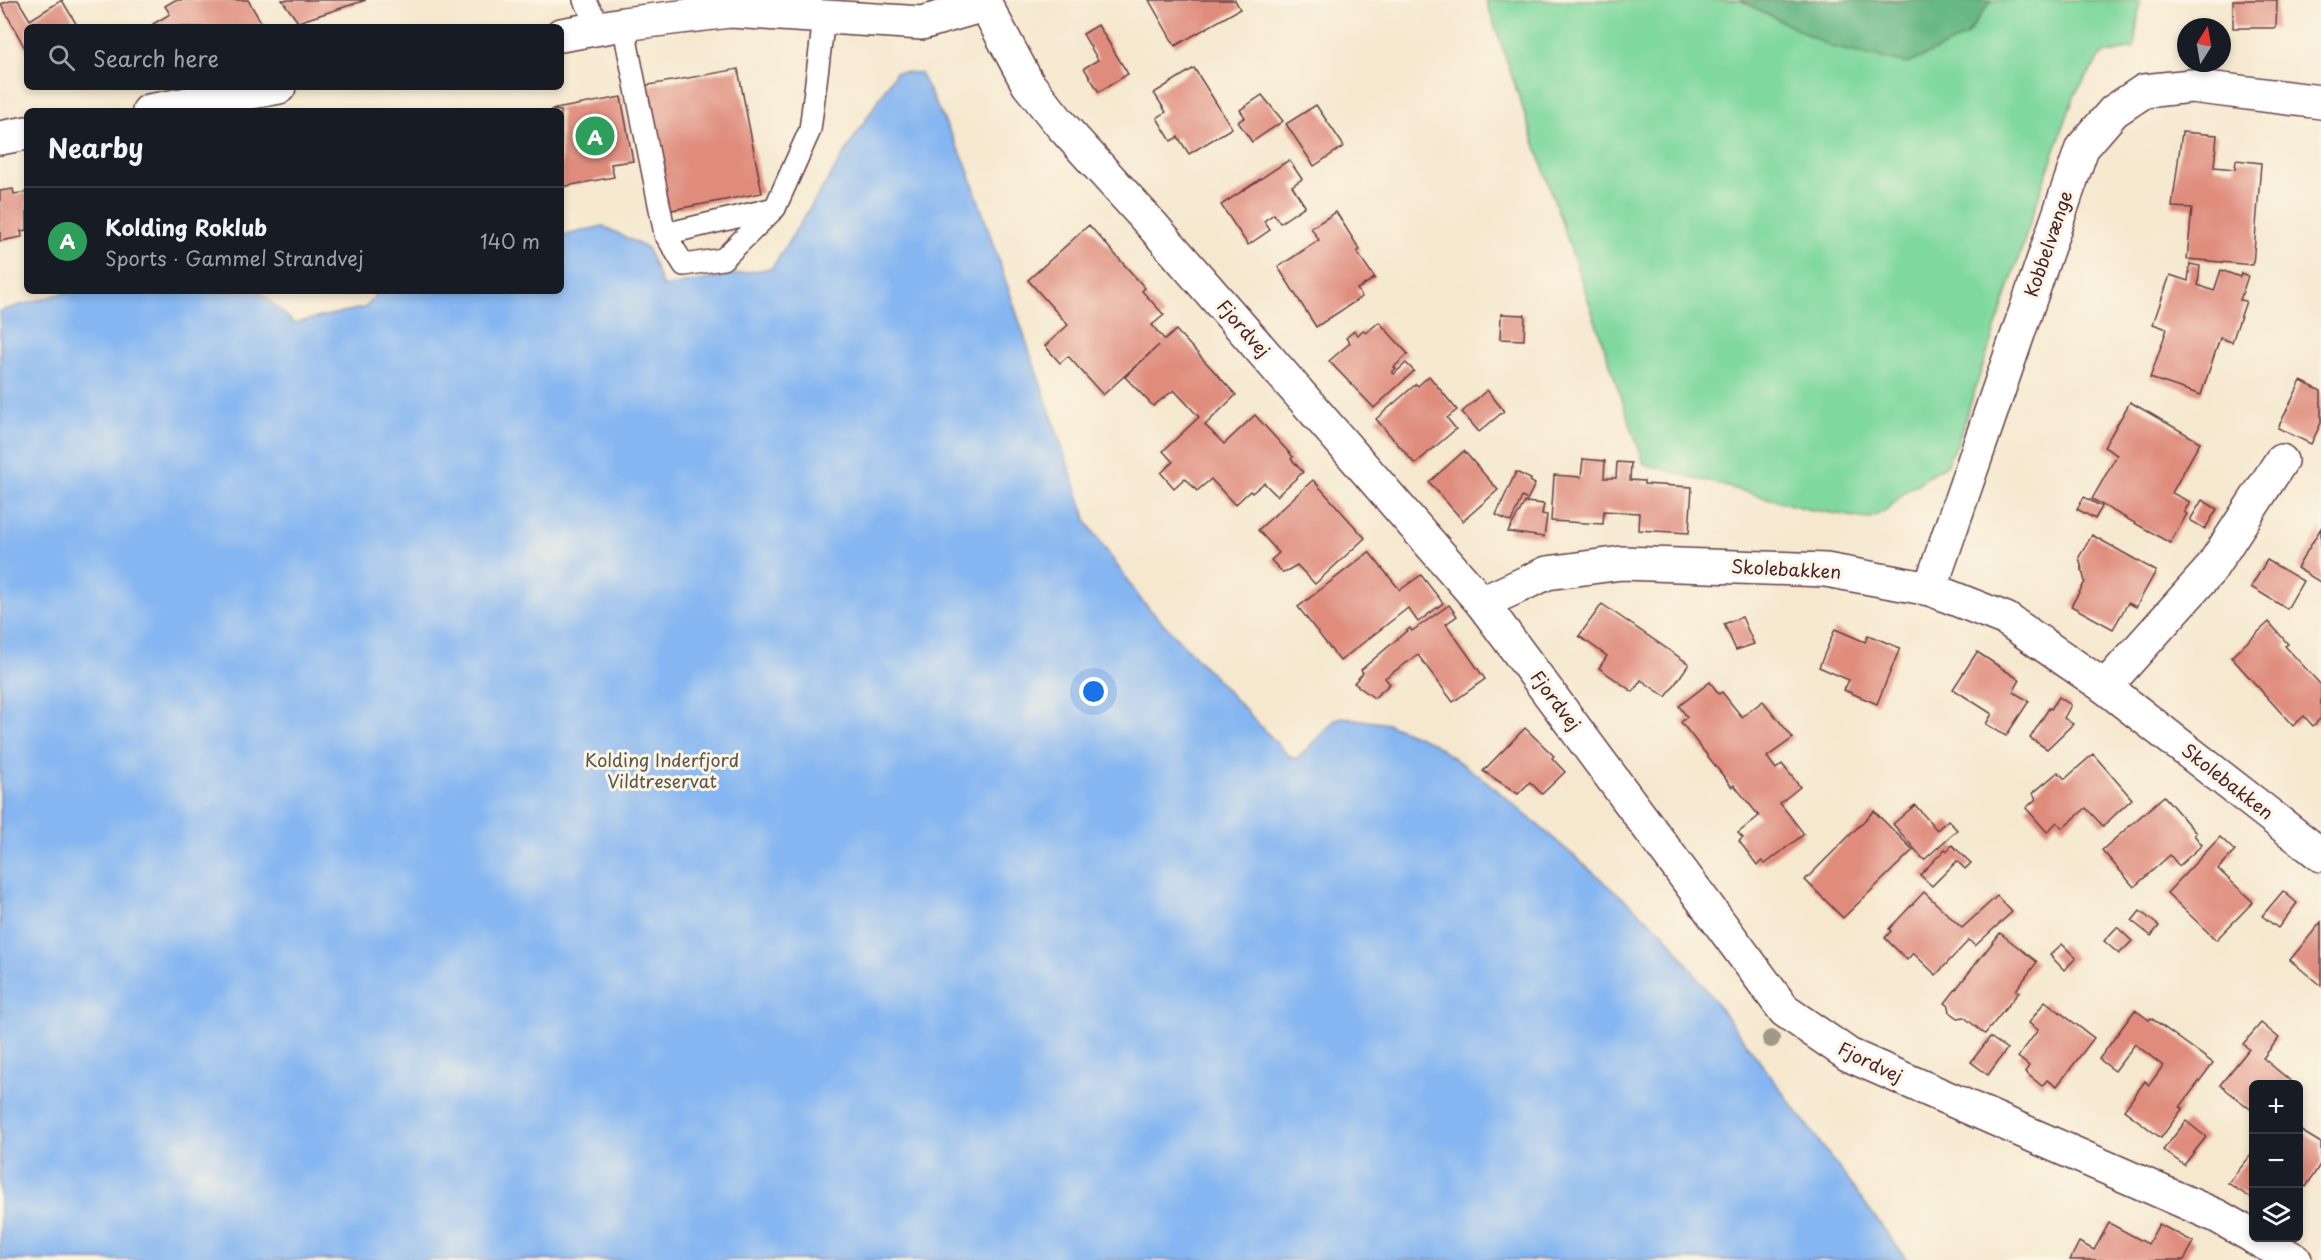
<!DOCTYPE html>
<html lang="en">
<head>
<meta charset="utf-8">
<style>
  :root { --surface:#171b24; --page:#242831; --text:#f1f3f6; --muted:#9ea1a6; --line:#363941; --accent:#ea580c }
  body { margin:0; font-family:"Playpen Sans",sans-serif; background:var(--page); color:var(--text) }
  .controls { position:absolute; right:18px; bottom:18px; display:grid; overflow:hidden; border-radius:9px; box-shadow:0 3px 9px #0003 }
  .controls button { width:54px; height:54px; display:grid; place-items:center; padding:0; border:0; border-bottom:2px solid var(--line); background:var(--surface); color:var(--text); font:30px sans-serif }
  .compass { position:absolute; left:2177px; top:18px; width:54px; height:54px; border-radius:50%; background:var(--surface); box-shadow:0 3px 9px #0003; rotate:11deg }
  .you { position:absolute; left:1094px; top:692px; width:21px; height:21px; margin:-15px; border:4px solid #fff; border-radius:50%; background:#1a73e8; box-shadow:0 0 0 9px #1a73e833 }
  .badge { display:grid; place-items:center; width:39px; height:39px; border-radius:50%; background:var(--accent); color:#fff; font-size:20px; font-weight:700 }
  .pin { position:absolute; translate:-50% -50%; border:3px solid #fff; box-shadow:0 2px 6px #0006 }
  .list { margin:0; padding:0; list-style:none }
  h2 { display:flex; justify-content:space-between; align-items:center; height:78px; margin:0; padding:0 24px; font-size:26px }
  h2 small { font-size:20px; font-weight:400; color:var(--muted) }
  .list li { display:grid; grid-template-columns:39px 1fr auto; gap:18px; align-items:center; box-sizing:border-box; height:108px; padding:0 24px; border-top:2px solid var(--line) }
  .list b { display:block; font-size:22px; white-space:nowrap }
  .list p { margin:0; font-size:20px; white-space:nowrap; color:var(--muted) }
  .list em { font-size:20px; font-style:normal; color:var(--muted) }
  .icon { flex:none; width:33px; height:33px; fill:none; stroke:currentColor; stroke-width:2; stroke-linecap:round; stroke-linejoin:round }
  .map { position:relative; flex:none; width:2321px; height:1260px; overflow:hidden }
  .search { position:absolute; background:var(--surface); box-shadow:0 3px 9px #0003; left:24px; top:24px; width:540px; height:66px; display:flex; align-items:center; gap:15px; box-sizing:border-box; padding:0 21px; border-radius:9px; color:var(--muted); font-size:22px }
  .panel { position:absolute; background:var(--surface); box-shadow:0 3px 9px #0003; left:24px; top:108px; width:540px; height:186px; border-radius:9px }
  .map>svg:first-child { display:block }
  .green { fill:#7fd89d; stroke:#647c64; stroke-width:1.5 }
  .forest { fill:#67b884; stroke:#586c58; stroke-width:1.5 }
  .water { fill:#85b6f1; stroke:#686a8e; stroke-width:1.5 }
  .building { fill:#df8c7d }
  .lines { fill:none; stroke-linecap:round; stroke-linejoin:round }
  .lane-casing { stroke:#643d44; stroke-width:24 }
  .street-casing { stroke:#643d44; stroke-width:36 }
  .lane { stroke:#fff; stroke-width:21 }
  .street { stroke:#fff; stroke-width:33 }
  .tree { fill:#a09888 }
  .labels { text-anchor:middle; stroke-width:6; stroke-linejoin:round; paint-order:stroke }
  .street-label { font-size:18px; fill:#4a1f2b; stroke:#fcf5e5 }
  .park-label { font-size:18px; fill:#5a564d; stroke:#fcf5e5 }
</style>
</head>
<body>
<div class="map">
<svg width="2321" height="1260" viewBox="0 0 2321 1260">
  <rect width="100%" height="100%" fill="#fcf5e5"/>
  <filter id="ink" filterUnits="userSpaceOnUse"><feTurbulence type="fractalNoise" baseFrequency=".0167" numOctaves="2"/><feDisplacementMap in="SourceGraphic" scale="12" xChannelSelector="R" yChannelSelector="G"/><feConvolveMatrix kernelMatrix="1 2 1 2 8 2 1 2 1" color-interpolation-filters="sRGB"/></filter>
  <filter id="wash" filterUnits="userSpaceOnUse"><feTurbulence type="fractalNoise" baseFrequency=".008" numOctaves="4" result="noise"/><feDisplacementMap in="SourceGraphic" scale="24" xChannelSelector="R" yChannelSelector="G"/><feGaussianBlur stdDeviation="1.35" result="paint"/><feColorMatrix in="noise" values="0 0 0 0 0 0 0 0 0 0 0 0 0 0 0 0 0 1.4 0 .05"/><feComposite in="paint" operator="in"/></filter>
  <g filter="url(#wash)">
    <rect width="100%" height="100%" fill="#f5e8cf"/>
    <path class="green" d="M1486 0H2140L2134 48 2102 54 2075 94 2045 178 1957 444 1946 465 1906 491 1887 510 1868 519 1807 509 1644 464Z"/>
    <path class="forest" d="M1740 0H1992L1966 36 1908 64 1831 47Z"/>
    <path class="water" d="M896 72 920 73 966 164 1088 524 1141 600 1289 756 1294 759 1299 757 1335 720 1341 717 1388 724 1429 741 1485 780 1665 934 1907 1260H0V311L70 291H259L294 323 366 307 379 291H561V236L603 226 647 248 663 287 772 268Z"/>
    <g id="blocks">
      <g class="building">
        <path d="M13 0H18L30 20 62 0 78 27H27V52L1 4Z"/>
        <path d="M175 0H248L264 27H155L153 24 170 14 165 6Z"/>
        <path d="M282 0H366L298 22Z"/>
        <path d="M1149 0H1235L1240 9 1175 46Z"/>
        <path d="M2233 0H2277L2276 28H2233Z"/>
        <path d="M1098 25 1128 74 1099 92 1084 68 1098 60 1083 34Z"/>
        <path d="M1194 68 1232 128 1189 154 1178 137 1171 141 1157 118 1166 112 1154 93Z"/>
        <path d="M738 69 762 193 666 211 643 86Z"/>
        <path d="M1262 95 1283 121 1252 142 1238 122 1245 117 1240 110Z"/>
        <path d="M621 97 633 161 611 164 614 177 561 187V111L550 110Z"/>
        <path d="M1316 105 1344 146 1314 166 1286 124Z"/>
        <path d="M2182 132 2217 135 2214 167 2235 169 2236 160 2261 163 2253 265 2187 259 2192 208 2172 207Z"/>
        <path d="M1289 160 1302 179 1292 186 1305 206 1280 223 1274 214 1264 221 1270 230 1248 245 1221 205Z"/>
        <path d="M13 189 14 194 27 192V230L21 231 22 237 0 241V191Z"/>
        <path d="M1336 212 1360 250 1357 252 1375 278 1357 289 1362 297 1316 327 1278 267 1319 240 1311 228Z"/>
        <path d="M1089 225 1145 288 1142 291 1164 315 1152 325 1165 340 1176 330 1236 395 1205 425 1224 444 1255 415 1293 457 1291 459 1303 472 1277 496 1264 483 1252 493 1250 491 1235 505 1211 479 1197 491 1185 478 1174 488 1161 473 1173 462 1163 451 1199 417 1174 390 1153 406 1125 377 1159 345 1103 395 1068 356 1060 363 1045 346 1068 325 1028 280Z"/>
        <path d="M2190 264 2200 266 2198 285 2214 291 2221 270 2240 277 2241 273 2248 276 2240 300 2246 301 2232 342 2220 338 2201 395 2150 378 2167 329 2153 324 2170 275 2188 281Z"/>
        <path d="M1501 314 1525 315 1524 340 1500 339Z"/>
        <path d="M1379 322 1408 354 1394 367 1396 369 1392 372 1394 374 1406 363 1414 371 1374 408 1329 361 1350 343 1346 338 1354 331 1358 335 1363 330 1366 333Z"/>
        <path d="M1429 376 1457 410 1447 418 1456 429 1415 464 1376 419 1416 384 1418 386Z"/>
        <path d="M2301 381 2321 391V423L2311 444 2278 428Z"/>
        <path d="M1487 390 1504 411 1479 432 1462 412Z"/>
        <path d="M2130 402 2200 442 2172 493 2190 502 2184 512 2187 514 2170 543 2092 499 2117 455 2104 447Z"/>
        <path d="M1464 451 1498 490 1463 521 1429 482Z"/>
        <path d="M1583 459 1605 461 1604 478H1616L1617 462 1631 463 1630 480 1644 481V484L1692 487 1689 533 1638 530 1639 513 1604 511 1603 524 1551 521 1554 475 1581 477Z"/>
        <path d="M1516 472 1531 479 1530 481 1535 484 1527 500 1522 497 1511 522 1496 515Z"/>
        <path d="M1313 480 1365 538 1315 584 1297 565 1283 573 1271 560 1279 553 1258 530Z"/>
        <path d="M2084 497 2102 507 2095 519 2077 509Z"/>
        <path d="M2202 500 2217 509 2205 529 2190 520Z"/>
        <path d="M1525 502 1544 504 1542 514 1547 515 1544 537 1508 532Z"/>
        <path d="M2321 528V580L2320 582 2297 568Z"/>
        <path d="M2092 535 2156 571 2136 607 2128 603 2113 629 2071 606 2085 582 2079 557Z"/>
        <path d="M1369 552 1400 590 1421 575 1443 603 1418 622 1408 608 1340 661 1298 607Z"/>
        <path d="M2267 560 2303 581 2287 609 2251 587Z"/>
        <path d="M1602 604 1689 664 1666 697 1641 680 1633 692 1599 668 1607 656 1579 636Z"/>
        <path d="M1449 605 1457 616 1446 624 1485 679 1453 702 1418 655 1385 678 1390 684 1374 698 1354 683 1363 673 1361 670 1410 628 1412 631Z"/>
        <path d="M1742 617 1754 644 1736 650 1724 624Z"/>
        <path d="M2269 622 2288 644 2285 646 2321 685V718L2313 726 2304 716 2293 726 2231 657Z"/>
        <path d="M1835 629 1865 642 1868 635 1900 648 1877 704 1844 690 1849 680 1819 667Z"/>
        <path d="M1977 652 2020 680 2013 692 2029 701 2006 736 1986 724 1992 714 1953 689Z"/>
        <path d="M1710 682 1719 694 1722 692 1742 717 1763 701 1793 738 1767 757 1776 769 1782 764 1800 787 1780 803 1804 834 1765 864 1762 861 1757 865 1739 841 1743 838 1738 833 1759 816 1734 785 1732 787 1681 722 1687 717 1679 706Z"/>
        <path d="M2059 697 2071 705 2064 718 2073 724 2047 749 2030 738 2049 708 2051 709Z"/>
        <path d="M1525 728 1554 756 1552 758 1565 772 1542 794 1530 782 1518 794 1483 771Z"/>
        <path d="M2093 754 2132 799 2103 826 2086 808 2063 828 2057 822 2047 832 2026 808 2036 799 2033 793 2058 772 2065 779Z"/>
        <path d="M2164 796 2196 833 2194 835 2202 845 2179 866 2170 855 2134 887 2102 850Z"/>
        <path d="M1915 805 1937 830 1948 820 1957 830 1924 860 1893 824Z"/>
        <path d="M1874 811 1913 850 1843 918 1805 880Z"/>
        <path d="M2220 837 2235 851 2218 869 2253 902 2216 940 2167 893Z"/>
        <path d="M1952 845 1971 863 1965 869 1957 861 1932 886 1920 875 1945 849 1947 851Z"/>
        <path d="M2283 891 2297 903 2278 928 2262 916Z"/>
        <path d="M1924 892 1962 928 1997 896 2012 912 1975 946 1969 940 1936 975 1913 953 1907 960 1885 938 1891 931 1889 929Z"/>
        <path d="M2140 911 2159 926 2151 936 2132 921Z"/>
        <path d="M2321 922V986L2290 960Z"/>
        <path d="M2117 927 2132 941 2119 954 2104 941Z"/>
        <path d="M2000 933 2037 962 2016 990 2019 992 1985 1034 1964 1017 1958 1018 1950 1012 1949 1006 1945 1003Z"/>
        <path d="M2062 944 2076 958 2064 970 2050 955Z"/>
        <path d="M2045 1001 2094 1038 2057 1086 2047 1080 2042 1086 2025 1072 2029 1066 2018 1057 2038 1030 2029 1023Z"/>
        <path d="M2135 1010 2149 1020 2151 1018 2213 1063 2180 1107 2183 1108 2161 1138 2124 1110 2145 1081 2149 1085 2163 1066 2135 1044 2115 1071 2099 1059Z"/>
        <path d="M2261 1023 2279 1038 2263 1058 2293 1083 2254 1084V1112L2220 1085 2249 1049 2243 1044Z"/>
        <path d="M1990 1037 2007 1049 1988 1075 1971 1062Z"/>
        <path d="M2186 1121 2206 1137 2184 1165 2163 1150Z"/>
        <path d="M2298 1129 2321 1143V1163L2306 1187 2298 1182Z"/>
        <path d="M2251 1155 2254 1156 2252 1199 2228 1183Z"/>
        <path d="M2109 1223 2148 1244 2159 1224 2194 1242 2184 1260H2070L2079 1242 2094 1250Z"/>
      </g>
    </g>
  </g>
  <g filter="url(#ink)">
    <use href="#blocks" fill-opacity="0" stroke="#643d44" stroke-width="1.5"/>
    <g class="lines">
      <defs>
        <g id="lane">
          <path d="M584 0 602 28"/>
          <path d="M623 24 665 234 775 208 810 130 824 18"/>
          <path d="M665 234 684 265 723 259 775 208"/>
        </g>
        <g id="street">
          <path d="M983 0 1028 84 1062 126 1152 225 1482 603 1785 1011 1849 1055 2217 1216 2254 1237"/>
          <path d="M561 35 623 24 730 11 922 23 984 5"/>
          <path d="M149 111 279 87"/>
          <path d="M0 138 27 133"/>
          <path d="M1930 589 2082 148 2114 111 2144 91 2191 86 2321 102"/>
          <path d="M1482 603 1547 573 1622 563 1826 570 1930 589 2006 619 2105 687 2321 855"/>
          <path d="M2105 687 2210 570 2281 461"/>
          <path d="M2255 1238 2295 1260"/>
        </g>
      </defs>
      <use href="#lane" class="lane-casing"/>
      <use href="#street" class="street-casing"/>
      <use href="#lane" class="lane"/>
      <use href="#street" class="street"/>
    </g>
    <circle class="tree" cx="1771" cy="1039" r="9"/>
  </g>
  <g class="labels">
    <g class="street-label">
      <text transform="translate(2049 244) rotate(-71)" y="6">Kobbelvænge</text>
      <text transform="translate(1243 329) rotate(49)" y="6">Fjordvej</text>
      <text transform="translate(1786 570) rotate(3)" y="6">Skolebakken</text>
      <text transform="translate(1555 701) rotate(53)" y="6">Fjordvej</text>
      <text transform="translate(2227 782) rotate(38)" y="6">Skolebakken</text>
      <text transform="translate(1870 1063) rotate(26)" y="6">Fjordvej</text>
    </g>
    <g class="park-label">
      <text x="662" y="767">Kolding Inderfjord<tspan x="662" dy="21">Vildtreservat</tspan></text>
    </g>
  </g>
</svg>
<div class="controls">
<button>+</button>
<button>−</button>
<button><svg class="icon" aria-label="layers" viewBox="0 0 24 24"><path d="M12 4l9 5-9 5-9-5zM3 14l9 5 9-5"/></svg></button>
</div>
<svg class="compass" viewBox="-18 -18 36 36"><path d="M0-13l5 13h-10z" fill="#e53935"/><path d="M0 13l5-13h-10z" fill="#9ea1a6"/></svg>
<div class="you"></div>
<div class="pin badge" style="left:595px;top:136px;background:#2e9e5b">A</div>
<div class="search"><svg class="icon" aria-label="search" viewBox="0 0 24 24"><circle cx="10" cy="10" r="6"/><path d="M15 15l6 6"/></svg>Search here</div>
<section class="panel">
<h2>Nearby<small></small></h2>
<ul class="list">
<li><span class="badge" style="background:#2e9e5b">A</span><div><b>Kolding Roklub</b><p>Sports · Gammel Strandvej</p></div><em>140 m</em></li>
</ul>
</section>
</div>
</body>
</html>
